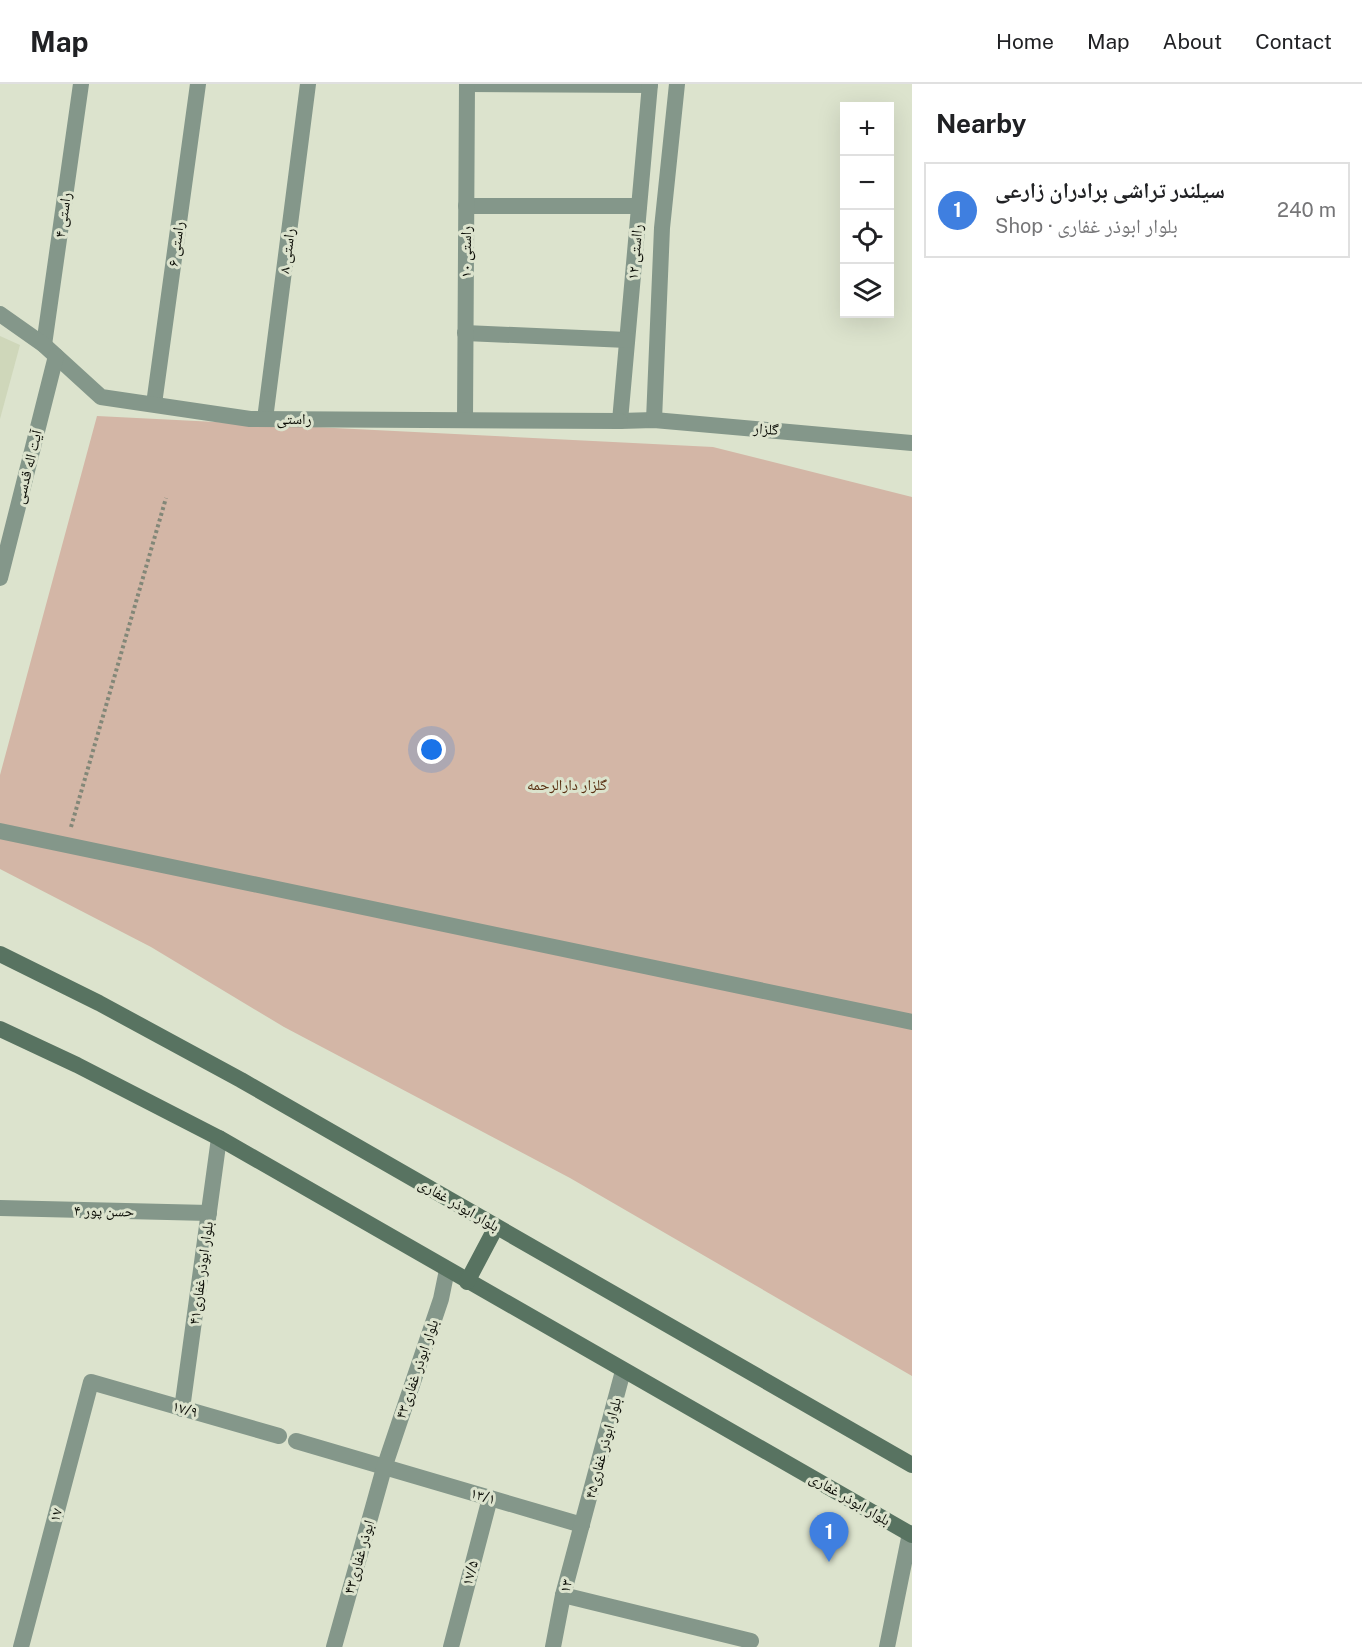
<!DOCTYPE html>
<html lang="en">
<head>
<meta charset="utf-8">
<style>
  :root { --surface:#fff; --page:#f6f6f6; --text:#202124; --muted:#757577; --line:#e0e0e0; --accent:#7934a8 }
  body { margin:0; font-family:"Public Sans","Noto Naskh Arabic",sans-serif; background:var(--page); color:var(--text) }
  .controls { position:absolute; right:18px; top:18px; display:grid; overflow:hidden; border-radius:0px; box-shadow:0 6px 24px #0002 }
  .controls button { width:54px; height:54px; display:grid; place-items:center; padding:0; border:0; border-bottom:2px solid var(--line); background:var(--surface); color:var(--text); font:30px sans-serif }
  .you { position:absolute; left:432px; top:666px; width:21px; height:21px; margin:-15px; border:4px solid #fff; border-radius:50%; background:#1a73e8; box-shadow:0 0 0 9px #1a73e833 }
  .badge { display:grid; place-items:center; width:39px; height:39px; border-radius:50%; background:var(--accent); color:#fff; font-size:20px; font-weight:700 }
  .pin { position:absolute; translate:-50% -50px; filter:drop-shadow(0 2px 3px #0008) }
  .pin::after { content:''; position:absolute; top:32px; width:21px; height:18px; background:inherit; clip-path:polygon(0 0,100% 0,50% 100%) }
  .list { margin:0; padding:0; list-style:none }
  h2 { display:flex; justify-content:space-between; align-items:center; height:78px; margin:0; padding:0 24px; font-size:26px }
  h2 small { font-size:20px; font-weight:400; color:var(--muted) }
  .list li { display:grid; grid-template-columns:39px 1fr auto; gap:18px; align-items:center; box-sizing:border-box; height:96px; margin:0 12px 12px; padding:0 12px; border:2px solid var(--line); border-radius:0px }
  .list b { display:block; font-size:22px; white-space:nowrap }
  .list p { margin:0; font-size:20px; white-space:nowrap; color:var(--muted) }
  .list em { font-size:20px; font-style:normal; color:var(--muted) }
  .icon { flex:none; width:33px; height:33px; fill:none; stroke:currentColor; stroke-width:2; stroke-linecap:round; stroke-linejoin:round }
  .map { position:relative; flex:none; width:912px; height:1563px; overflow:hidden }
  header { display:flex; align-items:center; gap:36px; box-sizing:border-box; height:84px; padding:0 30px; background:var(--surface); border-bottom:2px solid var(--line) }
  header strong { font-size:28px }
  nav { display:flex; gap:33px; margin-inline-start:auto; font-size:21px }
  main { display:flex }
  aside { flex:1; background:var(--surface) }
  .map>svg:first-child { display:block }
  .built { fill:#cfd7ba }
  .green { fill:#d3b6a6 }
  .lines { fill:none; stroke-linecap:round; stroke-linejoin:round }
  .path { stroke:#828778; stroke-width:4; stroke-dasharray:3 3; stroke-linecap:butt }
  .minor { stroke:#84978a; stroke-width:16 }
  .tertiary { stroke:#84978a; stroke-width:16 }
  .secondary { stroke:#587361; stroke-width:16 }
  .labels { text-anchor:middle; stroke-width:6; stroke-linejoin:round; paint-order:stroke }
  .street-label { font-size:15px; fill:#0b0d06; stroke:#dce3cd }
  .park-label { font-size:15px; fill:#582e10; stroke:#dce3cd }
</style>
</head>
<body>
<header>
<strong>Map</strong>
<nav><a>Home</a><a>Map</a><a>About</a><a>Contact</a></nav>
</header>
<main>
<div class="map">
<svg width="912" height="1563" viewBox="0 0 912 1563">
  <rect width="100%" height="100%" fill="#dce3cd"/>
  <path class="built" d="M0 252 20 261 0 335Z"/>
  <path class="green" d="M97 332 713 363 912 413V1292L570 1094 284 943 151 863 0 785V691Z"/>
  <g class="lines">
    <path class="path" d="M71 743 166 414"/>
    <g class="minor">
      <path d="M467 0 650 1"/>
      <path d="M650 0 620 337 654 336 912 359"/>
      <path d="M466 122H639"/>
      <path d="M465 249 627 256"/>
      <path d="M44 261 81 0"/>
      <path d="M154 320 198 0"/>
      <path d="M265 335 308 0"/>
      <path d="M465 336 467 0"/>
      <path d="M654 336 662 144 677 0"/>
      <path d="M0 747 912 938"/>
      <path d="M0 1124 209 1129"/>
      <path d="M182 1325 219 1054"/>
      <path d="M296 1357 582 1441"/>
      <path d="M563 1511 751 1557"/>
      <path d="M21 1563 91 1298 279 1352"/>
      <path d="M334 1563 384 1384 441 1215 447 1186"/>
      <path d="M451 1563 490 1414"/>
      <path d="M553 1563 563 1511 623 1287"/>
      <path d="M887 1563 910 1449"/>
    </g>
    <g class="tertiary">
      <path d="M0 230 44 261 101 313 250 335 620 337"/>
      <path d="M0 494 56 272"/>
    </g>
    <g class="secondary">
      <path d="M0 870 99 919 241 996 912 1381"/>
      <path d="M0 945 77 981 219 1054 912 1451"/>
      <path d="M467 1198 496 1143"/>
    </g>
  </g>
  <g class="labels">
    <g class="street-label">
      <text transform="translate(63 131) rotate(-82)" y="5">راستی ۴</text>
      <text transform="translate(176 160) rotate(-82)" y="5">راستی ۶</text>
      <text transform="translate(287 167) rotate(-83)" y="5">راستی ۸</text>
      <text transform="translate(466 168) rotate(-90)" y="5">راستی ۱۰</text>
      <text transform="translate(635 168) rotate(-85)" y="5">۱۲ رااستی</text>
      <text x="294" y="340">راستی</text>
      <text transform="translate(766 345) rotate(5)" y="5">گلزار</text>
      <text transform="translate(28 383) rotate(-76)" y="5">آیت اله قدسی</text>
      <text transform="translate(459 1121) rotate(30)" y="5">بلوار ابوذر غفاری</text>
      <text transform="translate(104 1127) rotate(1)" y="5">۴ حسن پور</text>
      <text transform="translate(201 1189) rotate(-82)" y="5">بلوار ابوذر غفاری۴۱</text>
      <text transform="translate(417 1285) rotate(-71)" y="5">بلوار ابوذر غفاری۴۳</text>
      <text transform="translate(185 1325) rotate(16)" y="5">۱۷/۹</text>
      <text transform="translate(603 1364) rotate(-75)" y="5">بلوار ابوذر غفاری۴۵</text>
      <text transform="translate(483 1412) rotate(16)" y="5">۱۳/۱</text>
      <text transform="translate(850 1415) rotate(30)" y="5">بلوار ابوذر غفاری</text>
      <text transform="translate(56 1431) rotate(-75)" y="5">۱۷</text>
      <text transform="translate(359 1473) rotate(-74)" y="5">۴۳ابوذر غفاری</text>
      <text transform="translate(470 1489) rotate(-75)" y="5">۱۷/۵</text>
      <text transform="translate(566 1502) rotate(-76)" y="5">۱۳</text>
    </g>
    <g class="park-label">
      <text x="567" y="706">گلزار دارالرحمه</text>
    </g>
  </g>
</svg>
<div class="controls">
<button>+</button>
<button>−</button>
<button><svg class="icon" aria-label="locate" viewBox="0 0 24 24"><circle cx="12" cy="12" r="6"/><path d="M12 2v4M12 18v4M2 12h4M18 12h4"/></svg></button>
<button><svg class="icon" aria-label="layers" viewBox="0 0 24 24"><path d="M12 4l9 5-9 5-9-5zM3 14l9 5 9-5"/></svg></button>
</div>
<div class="you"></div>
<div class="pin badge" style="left:829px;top:1478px;background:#3f7fe0">1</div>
</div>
<aside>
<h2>Nearby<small></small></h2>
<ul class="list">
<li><span class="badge" style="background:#3f7fe0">1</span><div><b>سیلندر تراشی برادران زارعی</b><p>Shop · بلوار ابوذر غفاری</p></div><em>240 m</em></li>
</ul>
</aside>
</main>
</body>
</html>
